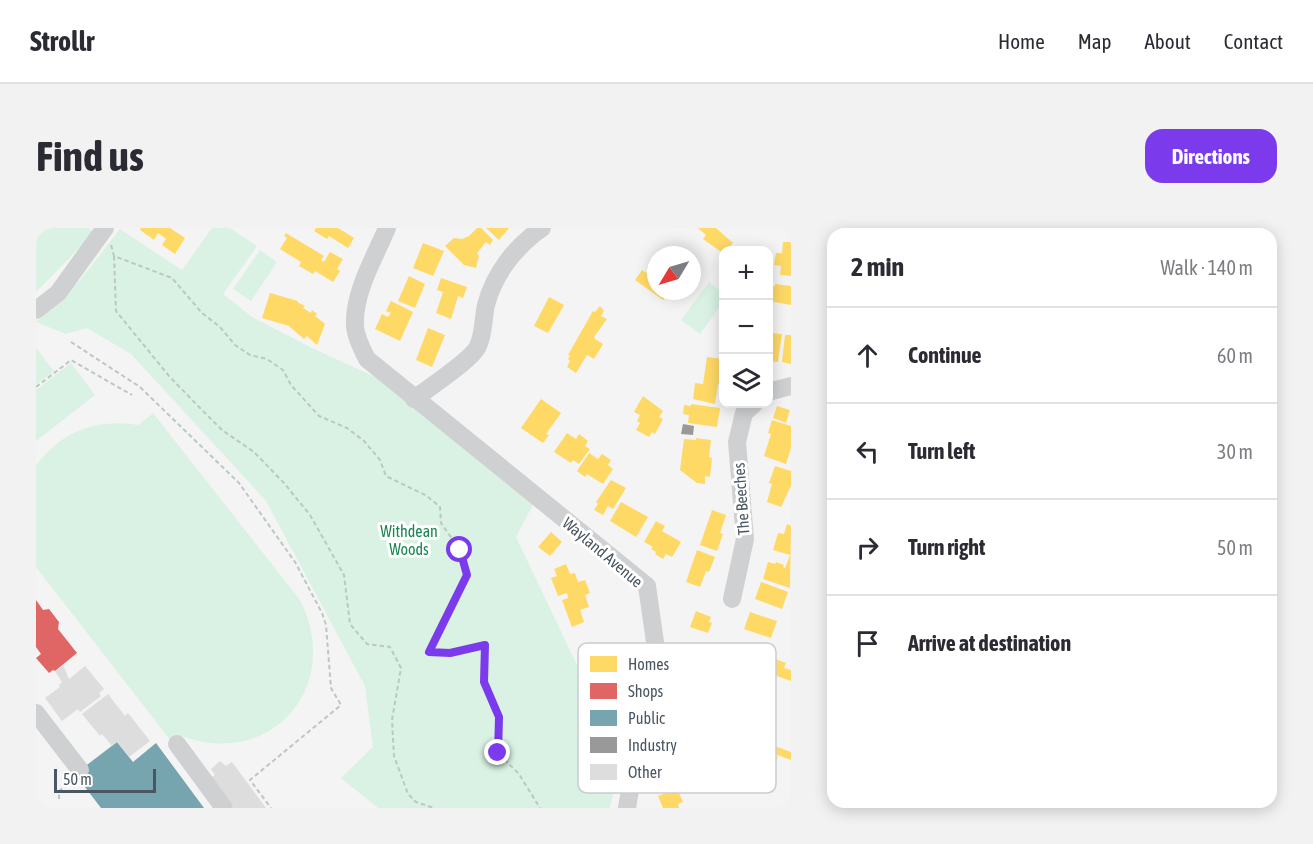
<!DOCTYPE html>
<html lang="en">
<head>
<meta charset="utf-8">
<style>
  :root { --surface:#fff; --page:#f2f2f3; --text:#2b2b33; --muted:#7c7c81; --line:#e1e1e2; --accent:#7c3aed }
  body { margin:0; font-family:"Asap Condensed",sans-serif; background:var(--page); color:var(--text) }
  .controls { position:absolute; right:18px; top:18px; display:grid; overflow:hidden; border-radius:12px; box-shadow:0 3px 15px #0003 }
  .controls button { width:54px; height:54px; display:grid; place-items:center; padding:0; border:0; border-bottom:2px solid var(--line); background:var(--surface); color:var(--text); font:30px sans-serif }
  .compass { position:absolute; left:611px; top:18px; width:54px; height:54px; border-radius:50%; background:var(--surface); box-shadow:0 3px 15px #0003; rotate:232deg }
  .scale { position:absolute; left:18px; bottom:15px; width:102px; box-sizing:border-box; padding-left:6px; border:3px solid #4a5661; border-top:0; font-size:16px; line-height:21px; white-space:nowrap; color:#4a5661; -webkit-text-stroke:4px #fff; paint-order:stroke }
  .stop { position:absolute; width:18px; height:18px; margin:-14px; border:4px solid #7c3aed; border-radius:50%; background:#fff }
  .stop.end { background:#7c3aed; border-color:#fff; box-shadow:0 2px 6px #0008 }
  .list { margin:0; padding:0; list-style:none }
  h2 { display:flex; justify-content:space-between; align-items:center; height:78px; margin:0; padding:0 24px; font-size:26px }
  h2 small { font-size:20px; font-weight:400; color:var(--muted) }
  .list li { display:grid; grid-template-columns:39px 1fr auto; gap:18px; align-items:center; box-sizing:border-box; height:96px; padding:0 24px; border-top:2px solid var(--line) }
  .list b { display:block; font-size:22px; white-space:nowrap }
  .list em { font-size:20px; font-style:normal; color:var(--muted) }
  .icon { flex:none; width:33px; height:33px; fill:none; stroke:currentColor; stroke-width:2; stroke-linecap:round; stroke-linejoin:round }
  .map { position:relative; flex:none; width:755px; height:580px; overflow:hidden; border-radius:18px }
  header { display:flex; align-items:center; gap:36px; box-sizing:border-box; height:84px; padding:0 30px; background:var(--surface); border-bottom:2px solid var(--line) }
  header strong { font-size:28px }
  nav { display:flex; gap:33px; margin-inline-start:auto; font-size:21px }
  .intro { display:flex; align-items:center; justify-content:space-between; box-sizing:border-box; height:144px; padding:0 36px }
  h1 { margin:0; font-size:42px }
  .button { padding:15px 27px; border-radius:18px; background:var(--accent); color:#fff; font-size:21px; font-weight:700 }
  main { display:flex; gap:36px; padding:0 36px }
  aside { flex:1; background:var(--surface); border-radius:18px; box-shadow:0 3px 15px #0003 }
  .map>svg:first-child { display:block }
  .green { fill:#d9f2e3 }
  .homes { fill:#ffd966 }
  .shops { fill:#e06666 }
  .public { fill:#76a5af }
  .industry { fill:#999 }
  .building { fill:#ddddde }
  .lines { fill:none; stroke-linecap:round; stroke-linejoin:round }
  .path { stroke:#bcc7c4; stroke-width:2; stroke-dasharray:4.5 3; stroke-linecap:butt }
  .minor { stroke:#ced0d2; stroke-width:18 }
  .route { stroke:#7c3aed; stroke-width:8 }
  .labels { text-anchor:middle; stroke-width:6; stroke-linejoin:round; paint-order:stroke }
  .street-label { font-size:16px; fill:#4a5661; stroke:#fff }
  .park-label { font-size:16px; fill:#17864f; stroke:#fff }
  .key { fill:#fff; stroke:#c9ccd0; stroke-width:1.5 }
  .key-label { font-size:16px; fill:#4a5661 }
</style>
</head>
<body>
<header>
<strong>Strollr</strong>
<nav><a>Home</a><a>Map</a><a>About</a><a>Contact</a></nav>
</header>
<div class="intro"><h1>Find us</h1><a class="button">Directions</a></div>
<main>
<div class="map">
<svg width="755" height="580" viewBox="0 0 755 580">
  <rect width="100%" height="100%" fill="#f4f4f4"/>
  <g class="green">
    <path d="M0 0H53L57 6 0 64Z"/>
    <path d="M176 0H194L221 18 187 66 216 89 276 120 346 152 498 275 480 309 551 458 601 428 596 486 574 580H342L305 550 337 519 329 458 230 273 95 126 51 100 30 106 0 94 45 51 84 1 146 42Z"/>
    <path d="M224 22 241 34 215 73 197 61Z"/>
    <path d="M673 54 687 65V74L664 106 645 92Z"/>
    <path d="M0 120 18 143 0 157Z"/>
    <path d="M35 135 59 167 0 213V162Z"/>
    <path d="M117 185 264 372C308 459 234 543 143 507L135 513 0 339V238C24 204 60 190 102 197Z"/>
  </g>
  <g class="homes">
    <path d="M105 0H134L149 10 139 26 126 17 130 11 122 5 118 12 104 2Z"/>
    <path d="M280 0H302L318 10 312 20 293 8 291 11 278 3Z"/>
    <path d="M441 0H445L457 12 454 17 450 14 441 25 443 28 440 40 428 37 409 18 418 10 426 11 433 8Z"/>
    <path d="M450 0H473L463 12Z"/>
    <path d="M662 0H680L697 15 691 22H688V26L667 11 670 7Z"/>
    <path d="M250 5 288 28 285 32 288 34 294 24 307 31 301 41 304 43 297 54 279 43 277 46 263 38 265 34 244 21 251 10 248 8Z"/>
    <path d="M747 14H755V48L744 47 745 38 738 37 740 25H746Z"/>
    <path d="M387 15 408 23 397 48 377 40Z"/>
    <path d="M620 40V63H633L627 72 599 52 606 42 615 48Z"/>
    <path d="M373 48 389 56 379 80 362 73Z"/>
    <path d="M405 50 431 59 427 70 422 68 415 91 400 85 407 64 401 62Z"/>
    <path d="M739 56 755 58V77L733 73 732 58H739Z"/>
    <path d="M234 65 262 73 261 74 269 78 267 80 275 85 276 82 281 86 279 88 289 96 281 117 271 108 268 111 253 98 226 90Z"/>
    <path d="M513 69 528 77 512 105 498 98Z"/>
    <path d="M355 73 377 84 364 113 339 101 346 86 352 89 355 85 350 83Z"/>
    <path d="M564 78 568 83 565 88 571 91 558 109 559 111 567 116 558 131 551 127 540 145 531 139 534 133 532 131 534 128 532 127 557 83 559 84Z"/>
    <path d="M392 100 409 107 396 139 380 132Z"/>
    <path d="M732 105 746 106 742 134 732 133Z"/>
    <path d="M749 107H755V136L746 134Z"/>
    <path d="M671 129 686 131 685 156H682L679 176 657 171 659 155 667 156Z"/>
    <path d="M607 168 627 183 623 189 627 191 619 206 616 204 613 209 600 202 604 195 601 193 604 187 598 184Z"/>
    <path d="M505 171 525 185 510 206 513 207 507 215 485 200Z"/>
    <path d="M655 176 684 180 681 199 652 195 653 187 647 186 648 177 655 178Z"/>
    <path d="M741 178 754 182 750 195 737 190Z"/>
    <path d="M736 192 755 198V220L750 236 728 228 735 206 732 205Z"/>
    <path d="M531 205 540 211 543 206 552 213 549 218 554 221 543 236 537 232 535 235 518 224Z"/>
    <path d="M660 210 675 212 673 229 676 230 674 249 669 248V256L661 255 644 242 648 211 660 212Z"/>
    <path d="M553 225 562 231 566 226 575 232 572 237 577 241 567 256 551 246 549 249 541 243Z"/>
    <path d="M739 238 755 243V258L745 279 731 274 736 256 733 255Z"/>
    <path d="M575 252 590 260 577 281 572 278 567 287 558 282 562 276 560 274Z"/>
    <path d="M585 274 612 289 600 309 574 293Z"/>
    <path d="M676 282 690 287 684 305 687 306 681 323 664 317Z"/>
    <path d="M620 293 629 298 626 303 645 314 636 329 630 326 627 331 619 326 620 324 615 321 617 319 608 314Z"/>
    <path d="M751 296 755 298 754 360 727 351 732 334 739 336 740 334 748 337 747 339 749 340 754 327 737 322 742 305 748 306Z"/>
    <path d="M515 304 526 314 514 328 502 319Z"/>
    <path d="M661 322 679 329 673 344 670 343 664 359 650 354Z"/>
    <path d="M530 336 534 346 539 345 542 354 549 352 554 365 549 367 553 379 544 382 548 394 536 399 526 372 532 370 531 365 522 368 515 350 521 348 518 341Z"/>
    <path d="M725 354 752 364 746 381 719 371Z"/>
    <path d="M660 383 675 389 673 394 676 395 672 405 654 399Z"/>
    <path d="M714 384 741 393 735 410 708 401Z"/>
    <path d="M734 429 750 435 748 440 755 442V453L735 446 737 439 732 437Z"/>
    <path d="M704 515 742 528 739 535 733 533 732 535 718 531 717 535 703 530 707 520 703 519Z"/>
    <path d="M736 517 755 524V532L733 524Z"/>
    <path d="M641 561 647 574 642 576 643 580H627L622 568Z"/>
  </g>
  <path class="shops" d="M0 372 7 382 13 381 23 394 22 401 41 425 19 443 17 442 13 445 0 430 5 426 0 419Z"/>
  <path class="public" d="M81 514 97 534 120 515 168 580H65L39 546Z"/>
  <path class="industry" d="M647 196 658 198 657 207 645 206Z"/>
  <g class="building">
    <path d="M27 437 33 451 49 438 68 461 63 465 65 468 44 484 42 481 26 493 9 470 24 459 23 457 26 454 19 443Z"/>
    <path d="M72 466 89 488 92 485 114 513 93 529 81 514 76 518 66 506 64 508 46 486Z"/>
    <path d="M184 533 190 538 196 534 230 580H198L174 550 179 547 175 541Z"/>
  </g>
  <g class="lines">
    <g class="path">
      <path d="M75 17 78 28 136 50 166 85 184 99 199 117 214 127 231 131 247 142 255 157 283 188 311 200 328 213 344 232 350 248 391 268 404 279 405 295 424 322 431 347 393 424 415 425 449 418 448 454 463 489 462 525 483 546 504 580"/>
      <path d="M78 28 80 83 133 148 161 177 186 202 218 224 248 255 274 287 308 347 314 396 331 416 354 419 365 440 356 492 358 528 372 566 380 574 398 580"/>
      <path d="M35 114 104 159 203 255 259 334 286 385 290 397 295 460 305 477 214 552 235 580"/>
      <path d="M0 159 35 132 96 167"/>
      <path d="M23 571V563L33 555"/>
    </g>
    <g class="minor">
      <path d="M351 0C338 31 317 65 319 99 320 110 326 121 331 131L611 358 619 414 591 580"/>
      <path d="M0 82 22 65 69 0"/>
      <path d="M732 164 755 158"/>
      <path d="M378 171C391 161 437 131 442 118 448 106 447 90 450 77 458 46 479 19 506 0"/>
      <path d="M696 371 709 311 701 214 708 185 718 176"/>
      <path d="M0 485 44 542"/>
      <path d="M141 516 188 580"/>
    </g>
  </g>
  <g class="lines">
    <path class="route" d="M424 322 431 347 393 424 414 425 449 417 448 454 463 489 462 525"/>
  </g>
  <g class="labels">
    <g class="street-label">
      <text transform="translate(705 271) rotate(-94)" y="6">The Beeches</text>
      <text transform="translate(567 324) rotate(40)" y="6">Wayland Avenue</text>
    </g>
    <g class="park-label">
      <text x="373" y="309">Withdean<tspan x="373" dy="18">Woods</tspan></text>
    </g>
  </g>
  <rect x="542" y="415" width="198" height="150" rx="9" class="key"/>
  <rect x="554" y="428" width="27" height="16" fill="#ffd966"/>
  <rect x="554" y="455" width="27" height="16" fill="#e06666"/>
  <rect x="554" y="482" width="27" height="16" fill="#76a5af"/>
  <rect x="554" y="509" width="27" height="16" fill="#999"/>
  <rect x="554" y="536" width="27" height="16" fill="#ddddde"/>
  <g class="key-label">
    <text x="592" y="442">Homes</text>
    <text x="592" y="469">Shops</text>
    <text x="592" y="496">Public</text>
    <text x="592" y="523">Industry</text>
    <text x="592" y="550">Other</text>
  </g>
</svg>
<div class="controls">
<button>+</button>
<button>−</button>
<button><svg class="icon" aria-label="layers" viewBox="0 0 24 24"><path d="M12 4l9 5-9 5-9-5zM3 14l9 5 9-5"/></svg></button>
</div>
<svg class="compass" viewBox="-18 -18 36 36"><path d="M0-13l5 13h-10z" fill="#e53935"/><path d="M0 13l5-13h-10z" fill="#7c7c81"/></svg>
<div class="scale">50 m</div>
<div class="stop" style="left:424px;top:322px"></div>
<div class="stop end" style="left:462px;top:525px"></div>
</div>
<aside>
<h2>2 min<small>Walk · 140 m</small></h2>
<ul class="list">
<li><svg class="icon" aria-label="ahead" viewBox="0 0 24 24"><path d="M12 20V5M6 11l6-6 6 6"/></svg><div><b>Continue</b></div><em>60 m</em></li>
<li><svg class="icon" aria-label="left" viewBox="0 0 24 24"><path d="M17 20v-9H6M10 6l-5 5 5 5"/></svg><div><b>Turn left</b></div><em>30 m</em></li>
<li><svg class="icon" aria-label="right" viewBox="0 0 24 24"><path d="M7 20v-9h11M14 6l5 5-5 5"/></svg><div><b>Turn right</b></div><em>50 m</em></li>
<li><svg class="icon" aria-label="arrive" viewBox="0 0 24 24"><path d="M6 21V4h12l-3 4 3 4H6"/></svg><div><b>Arrive at destination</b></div></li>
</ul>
</aside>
</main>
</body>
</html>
